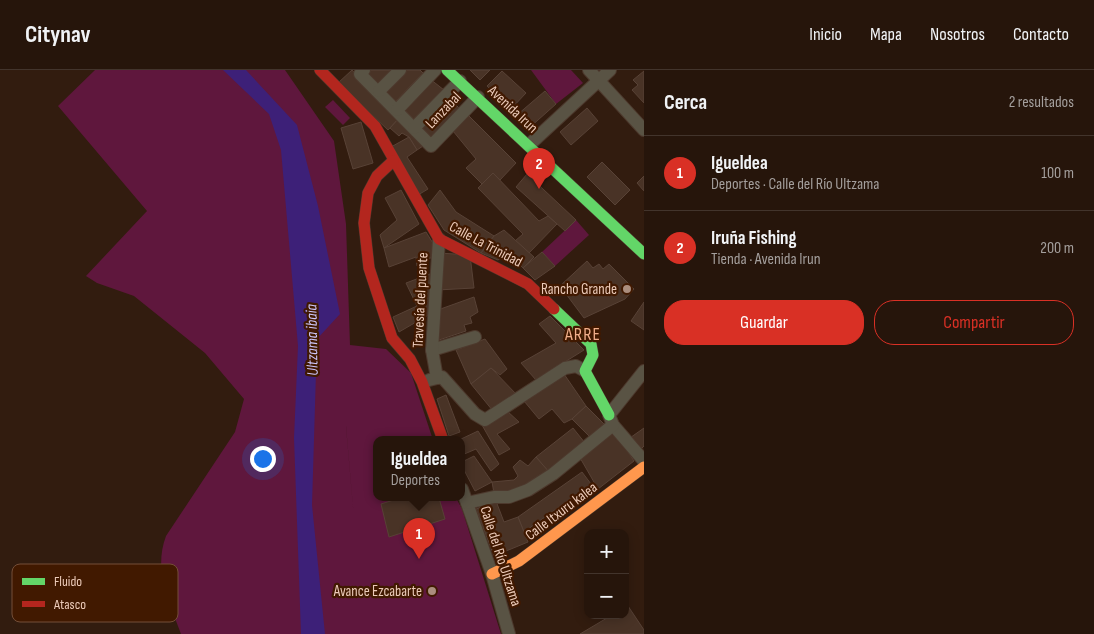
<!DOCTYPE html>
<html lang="es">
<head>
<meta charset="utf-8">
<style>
  :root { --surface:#26150b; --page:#2e1e14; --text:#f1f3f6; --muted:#a49f9d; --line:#42342c; --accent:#d93025 }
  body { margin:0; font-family:"Sofia Sans Condensed",sans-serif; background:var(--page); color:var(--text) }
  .controls { position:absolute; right:15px; bottom:15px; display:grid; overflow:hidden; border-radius:10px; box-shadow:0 2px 12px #0003 }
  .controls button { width:45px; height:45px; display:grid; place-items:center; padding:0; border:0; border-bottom:1px solid var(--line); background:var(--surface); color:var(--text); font:25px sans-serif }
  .you { position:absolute; left:262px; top:388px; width:18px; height:18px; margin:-12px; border:4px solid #fff; border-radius:50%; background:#1a73e8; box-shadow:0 0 0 8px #1a73e833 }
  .badge { display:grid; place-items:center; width:32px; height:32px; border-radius:50%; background:var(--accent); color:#fff; font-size:16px; font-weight:700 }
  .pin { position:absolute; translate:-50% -41px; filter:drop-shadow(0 1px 2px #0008) }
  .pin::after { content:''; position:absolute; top:26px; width:18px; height:15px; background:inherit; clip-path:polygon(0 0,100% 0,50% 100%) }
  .popup { position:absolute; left:373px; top:366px; width:92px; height:65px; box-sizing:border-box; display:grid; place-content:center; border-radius:10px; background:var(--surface); filter:drop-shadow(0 1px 4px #0005); font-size:16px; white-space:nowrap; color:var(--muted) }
  .popup b { font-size:19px; color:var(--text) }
  .popup::after { content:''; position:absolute; left:50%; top:100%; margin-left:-10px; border:10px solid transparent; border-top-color:var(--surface) }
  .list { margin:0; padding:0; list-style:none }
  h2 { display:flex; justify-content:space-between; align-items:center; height:65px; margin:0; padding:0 20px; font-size:21px }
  h2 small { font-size:16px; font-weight:400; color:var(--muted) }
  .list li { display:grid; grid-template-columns:32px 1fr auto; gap:15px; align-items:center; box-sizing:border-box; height:75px; padding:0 20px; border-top:1px solid var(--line) }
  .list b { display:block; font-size:19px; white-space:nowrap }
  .list p { margin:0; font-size:16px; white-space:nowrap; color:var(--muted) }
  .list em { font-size:16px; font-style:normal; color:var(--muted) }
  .actions { display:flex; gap:10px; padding:15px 20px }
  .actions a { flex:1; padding:11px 0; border:1px solid var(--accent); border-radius:20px; text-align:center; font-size:18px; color:var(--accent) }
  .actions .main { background:var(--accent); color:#fff }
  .map { position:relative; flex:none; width:644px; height:564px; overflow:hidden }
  header { display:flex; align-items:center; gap:30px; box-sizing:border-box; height:70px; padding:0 25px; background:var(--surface); border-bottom:1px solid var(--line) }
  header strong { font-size:24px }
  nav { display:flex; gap:28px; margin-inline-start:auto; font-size:18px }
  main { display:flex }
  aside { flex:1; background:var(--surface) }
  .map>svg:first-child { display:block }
  .green { fill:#5f173d; fill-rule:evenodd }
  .water { fill:#3d2078 }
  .building { fill:#493326; stroke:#584236 }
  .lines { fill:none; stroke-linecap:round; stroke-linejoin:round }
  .street-casing { stroke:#4d392d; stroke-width:14 }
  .fast-casing { stroke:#4d392d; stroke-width:12 }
  .slow-casing { stroke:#4d392d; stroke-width:12 }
  .jam-casing { stroke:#4d392d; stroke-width:12 }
  .street { stroke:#595344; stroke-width:12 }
  .fast { stroke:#63d668; stroke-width:11 }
  .slow { stroke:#ff974d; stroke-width:11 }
  .jam { stroke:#b3261e; stroke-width:11 }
  .poi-dot { fill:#ab8e7e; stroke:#411900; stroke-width:2 }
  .labels { text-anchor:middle; stroke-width:4.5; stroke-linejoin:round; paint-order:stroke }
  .street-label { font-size:15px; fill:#eccbb9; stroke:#411900 }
  .poi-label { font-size:15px; fill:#eccbb9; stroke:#411900; text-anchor:end }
  .water-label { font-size:16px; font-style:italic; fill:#ccc6fa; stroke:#411900 }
  .quarter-label { font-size:18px; letter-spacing:1px; fill:#f0af8b; stroke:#411900 }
  .key { fill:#411900; stroke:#744e38; stroke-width:1 }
  .key-label { font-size:14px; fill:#eccbb9 }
</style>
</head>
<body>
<header>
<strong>Citynav</strong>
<nav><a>Inicio</a><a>Mapa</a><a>Nosotros</a><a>Contacto</a></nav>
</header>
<main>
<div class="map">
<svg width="644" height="564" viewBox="0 0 644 564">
  <rect width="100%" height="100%" fill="#321c0f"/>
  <g class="green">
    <path d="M95 0H285L334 71 346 154 350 275 386 279 411 303 433 370H376V428H456L462 439 501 564H181C169 531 153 501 166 466L235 362 244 329 205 283 134 226 97 213 86 206 147 141 58 36ZM346 356 355 460 346 357Z"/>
    <path d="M531 0H571L583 13 556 34Z"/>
    <path d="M333 30 350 48 343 55 325 37Z"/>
    <path d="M576 150 589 165 555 196 542 182Z"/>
  </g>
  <path class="water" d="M223 0H246L297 55 318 136 340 244 317 269 312 435 325 564H301L294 368 298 276 281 80 269 44Z"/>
  <g class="building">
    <path d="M352 0 400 47 388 60 338 13Z"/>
    <path d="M368 0H393L378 16 366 2Z"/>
    <path d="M405 0H420L423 3 395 32 384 21Z"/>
    <path d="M470 0H490L480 10Z"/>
    <path d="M502 1 526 23 511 39 487 16Z"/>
    <path d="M644 1V33L632 20 638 15 633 10Z"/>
    <path d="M430 9 444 20 414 50 402 37Z"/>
    <path d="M545 21 556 34 529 58 517 45Z"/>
    <path d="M448 27 461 40 432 69 419 56Z"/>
    <path d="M587 38 598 51 571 75 560 62Z"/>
    <path d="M468 45 516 93 500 110 493 103 482 114 466 98 476 89 453 61Z"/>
    <path d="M400 47 426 74 417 80 409 67 402 63 399 66 390 58Z"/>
    <path d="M361 52 373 93 353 99 341 58Z"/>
    <path d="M409 67 417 80 407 87 428 119 418 125 391 77Z"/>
    <path d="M602 92 630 120 615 135 587 107Z"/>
    <path d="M493 103 539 151 548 146 557 154 529 183 515 171 523 164 478 118Z"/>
    <path d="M527 104 576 150 565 161 516 117Z"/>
    <path d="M644 106V121L637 113Z"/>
    <path d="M401 120 419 154 384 178 380 165 397 150 385 128Z"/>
    <path d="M440 120 456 142 494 166 481 183 444 160 428 135Z"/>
    <path d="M504 160 534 187 523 198 508 183 498 190 481 183 494 166Z"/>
    <path d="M426 162 439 183 417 196 416 187 389 197 384 178Z"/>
    <path d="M542 182 555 196 535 210 523 198Z"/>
    <path d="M439 183 470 185 474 218 437 220Z"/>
    <path d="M587 191 593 198 599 194 603 199 609 194 634 219 625 229 584 248 560 216Z"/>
    <path d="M438 201 437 220 429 228 435 241 399 262 393 247 417 236 406 213Z"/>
    <path d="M474 227 478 242 470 247 472 253 464 255 466 261 433 272 435 241Z"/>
    <path d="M644 232V260L631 251Z"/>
    <path d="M550 246 584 280 536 310 521 293 556 273 539 254Z"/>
    <path d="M485 269 507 299 500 305 491 298 471 314 456 280Z"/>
    <path d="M491 298 518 326 493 341 471 314Z"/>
    <path d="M564 304 586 336 572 349 564 353 552 339 539 349 524 331Z"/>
    <path d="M446 325 460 362 449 366 437 329Z"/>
    <path d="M586 336 606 356 592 369 572 349Z"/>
    <path d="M506 340 519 352 497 364 510 379 499 385 482 355Z"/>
    <path d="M573 358 585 373 549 402 536 387Z"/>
    <path d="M644 358V376L637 383 627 370Z"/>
    <path d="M478 361 499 394 491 401 476 379 462 385V370H459Z"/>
    <path d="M615 362 634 391 598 419 579 386Z"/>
    <path d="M474 386 492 412 475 421 462 396V392Z"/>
    <path d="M536 387 549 402 514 422 494 423 492 412 514 410 518 406 513 397 520 390 528 396Z"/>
    <path d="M582 402 591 414 524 462 518 447Z"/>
    <path d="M400 428H439L445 449 389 467 381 434Z"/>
    <path d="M496 431 504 452 518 447 528 472 494 486 476 439Z"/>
    <path d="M628 536 644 560V564H580L612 545H625V537Z"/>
  </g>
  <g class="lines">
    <defs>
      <g id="street">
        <path d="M364 0 360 4 431 76 478 27"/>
        <path d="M589 0 644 60"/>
        <path d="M379 21 400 0"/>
        <path d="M397 40 435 0"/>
        <path d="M414 58 460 11"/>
        <path d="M529 75 610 0"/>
        <path d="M432 280 475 267"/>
        <path d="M437 308 442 307 475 344 485 350 565 298 576 296 585 301"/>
        <path d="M429 310 437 308 432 280 439 169"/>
        <path d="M613 355 644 391"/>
        <path d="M462 419 492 504 509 564"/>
        <path d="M467 433 494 427H509L528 420 553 404 613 355 609 345 644 301"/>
      </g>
      <g id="fast">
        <path d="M447 0 644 184"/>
        <path d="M554 239 591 274 593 285 585 301 609 345"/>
      </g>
      <path id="slow" d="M492 504 519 491 644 397"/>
      <g id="jam">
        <path d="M320 0 375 56 439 169 528 214 554 239"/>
        <path d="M393 91 377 106 368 123 364 153 369 198 392 268 410 289 422 312 443 370"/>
      </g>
    </defs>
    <use href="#street" class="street-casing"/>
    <use href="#fast" class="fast-casing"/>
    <use href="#slow" class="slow-casing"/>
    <use href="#jam" class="jam-casing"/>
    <use href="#street" class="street"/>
    <use href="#fast" class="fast"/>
    <use href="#slow" class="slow"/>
    <use href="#jam" class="jam"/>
  </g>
  <g class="poi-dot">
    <circle cx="627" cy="219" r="5"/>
    <circle cx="432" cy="521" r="5"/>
  </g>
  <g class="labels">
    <g class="street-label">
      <text transform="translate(513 39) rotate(43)" y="5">Avenida Irun</text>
      <text transform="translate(443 40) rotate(-46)" y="5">Lanzabal</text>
      <text transform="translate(486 174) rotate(28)" y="5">Calle La Trinidad</text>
      <text transform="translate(420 230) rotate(-87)" y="5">Travesía del puente</text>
      <text transform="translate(561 441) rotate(-37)" y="5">Calle Itxuru kalea</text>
      <text transform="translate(501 486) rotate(72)" y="5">Calle del Río Ultzama</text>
    </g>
    <g class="poi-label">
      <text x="617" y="224">Rancho Grande</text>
      <text x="422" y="526">Avance Ezcabarte</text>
    </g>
    <g class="water-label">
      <text transform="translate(311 270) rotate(-91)" y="6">Ultzama ibaia</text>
    </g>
    <g class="quarter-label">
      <text x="583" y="270">ARRE</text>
    </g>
  </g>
  <rect x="12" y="494" width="166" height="58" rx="8" class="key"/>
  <rect x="22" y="508" width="23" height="7" fill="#63d668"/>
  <rect x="22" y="531" width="23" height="6" fill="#b3261e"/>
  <g class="key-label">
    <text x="54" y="516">Fluido</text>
    <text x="54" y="539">Atasco</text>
  </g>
</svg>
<div class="controls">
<button>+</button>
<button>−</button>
</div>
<div class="you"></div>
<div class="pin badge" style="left:419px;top:489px">1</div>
<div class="popup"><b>Igueldea</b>Deportes</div>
<div class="pin badge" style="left:539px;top:119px">2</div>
</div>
<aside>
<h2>Cerca<small>2 resultados</small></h2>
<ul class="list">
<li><span class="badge">1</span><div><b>Igueldea</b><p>Deportes · Calle del Río Ultzama</p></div><em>100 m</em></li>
<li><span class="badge">2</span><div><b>Iruña Fishing</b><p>Tienda · Avenida Irun</p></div><em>200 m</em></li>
</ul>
<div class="actions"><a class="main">Guardar</a><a>Compartir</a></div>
</aside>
</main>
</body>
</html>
